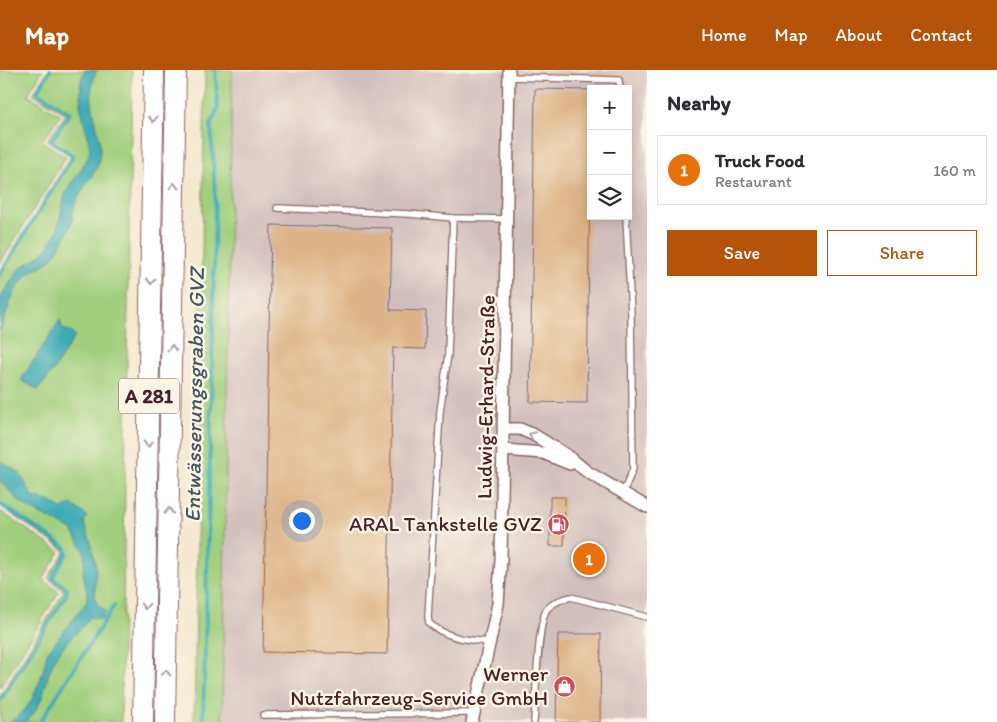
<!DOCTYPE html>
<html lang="en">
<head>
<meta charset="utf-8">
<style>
  :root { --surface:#fff; --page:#f7f7f7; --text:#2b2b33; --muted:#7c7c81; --line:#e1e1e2; --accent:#b45309 }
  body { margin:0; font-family:Itim,sans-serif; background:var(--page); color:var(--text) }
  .controls { position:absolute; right:15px; top:15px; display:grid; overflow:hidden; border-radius:0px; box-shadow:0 2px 12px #0003 }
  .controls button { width:45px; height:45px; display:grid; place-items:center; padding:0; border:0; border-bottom:1px solid var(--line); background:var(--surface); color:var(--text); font:25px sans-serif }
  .you { position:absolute; left:301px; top:450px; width:18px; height:18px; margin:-12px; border:4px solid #fff; border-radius:50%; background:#1a73e8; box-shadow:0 0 0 8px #1a73e833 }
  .badge { display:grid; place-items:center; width:32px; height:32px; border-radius:50%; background:var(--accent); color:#fff; font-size:16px; font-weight:700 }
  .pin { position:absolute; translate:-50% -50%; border:2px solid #fff; box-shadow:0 1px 5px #0006 }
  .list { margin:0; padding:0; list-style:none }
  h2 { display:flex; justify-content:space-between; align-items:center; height:65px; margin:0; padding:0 20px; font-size:21px }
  h2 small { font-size:16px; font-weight:400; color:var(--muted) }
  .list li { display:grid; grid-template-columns:32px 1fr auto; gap:15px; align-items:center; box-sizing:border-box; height:70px; margin:0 10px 10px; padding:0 10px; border:1px solid var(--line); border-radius:0px }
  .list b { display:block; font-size:19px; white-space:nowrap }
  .list p { margin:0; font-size:16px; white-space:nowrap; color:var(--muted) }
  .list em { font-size:16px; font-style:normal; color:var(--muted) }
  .actions { display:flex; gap:10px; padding:15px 20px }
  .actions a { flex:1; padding:11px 0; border:1px solid var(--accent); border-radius:0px; text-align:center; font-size:18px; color:var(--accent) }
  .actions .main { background:var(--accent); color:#fff }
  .icon { flex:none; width:28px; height:28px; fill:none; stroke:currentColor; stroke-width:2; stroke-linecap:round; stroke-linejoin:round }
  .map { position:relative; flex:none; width:647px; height:652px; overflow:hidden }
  header { display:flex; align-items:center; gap:30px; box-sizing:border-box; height:70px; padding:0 25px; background:var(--accent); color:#fff }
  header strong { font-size:24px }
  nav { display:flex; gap:28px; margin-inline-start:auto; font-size:18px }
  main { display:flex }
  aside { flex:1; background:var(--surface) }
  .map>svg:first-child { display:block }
  .industrial { fill:#d1bfbe; fill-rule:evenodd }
  .green { fill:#a1cf7d; stroke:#767754 }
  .water { fill:#3aabb6; stroke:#426570 }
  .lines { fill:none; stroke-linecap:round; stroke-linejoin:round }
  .stream { stroke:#3aabb6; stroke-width:4 }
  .building { fill:#ddb487 }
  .service-casing { stroke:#866665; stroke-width:8 }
  .minor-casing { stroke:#866665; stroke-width:14 }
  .motorway-casing { stroke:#866665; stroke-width:22 }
  .service { stroke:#fff; stroke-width:5.5 }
  .minor { stroke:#fff; stroke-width:11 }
  .motorway { stroke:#fff; stroke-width:20 }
  .oneway { stroke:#ae9aa0 }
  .labels { text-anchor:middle; stroke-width:5; stroke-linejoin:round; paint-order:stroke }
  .shield { fill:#fcf5e5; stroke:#7f5f63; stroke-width:1 }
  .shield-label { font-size:20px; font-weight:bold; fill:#4a1f2b }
  .street-label { font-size:21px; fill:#4a1f2b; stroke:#fcf5e5 }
  .poi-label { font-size:21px; fill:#4a1f2b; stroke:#fcf5e5; text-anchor:end }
  .water-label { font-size:22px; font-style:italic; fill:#445763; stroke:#fcf5e5 }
</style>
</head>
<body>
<header>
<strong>Map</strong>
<nav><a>Home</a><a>Map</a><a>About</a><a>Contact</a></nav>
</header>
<main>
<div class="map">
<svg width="647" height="652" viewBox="0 0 647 652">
  <rect width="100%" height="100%" fill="#fcf5e5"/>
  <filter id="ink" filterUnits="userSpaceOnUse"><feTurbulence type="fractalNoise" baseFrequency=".02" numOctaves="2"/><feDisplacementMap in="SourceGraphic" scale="10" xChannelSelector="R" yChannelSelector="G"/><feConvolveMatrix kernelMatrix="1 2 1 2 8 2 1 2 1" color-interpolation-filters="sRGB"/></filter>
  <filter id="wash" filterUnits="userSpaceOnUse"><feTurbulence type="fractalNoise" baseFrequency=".0096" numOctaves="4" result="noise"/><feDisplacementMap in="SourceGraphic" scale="20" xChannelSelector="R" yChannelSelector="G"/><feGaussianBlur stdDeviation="1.12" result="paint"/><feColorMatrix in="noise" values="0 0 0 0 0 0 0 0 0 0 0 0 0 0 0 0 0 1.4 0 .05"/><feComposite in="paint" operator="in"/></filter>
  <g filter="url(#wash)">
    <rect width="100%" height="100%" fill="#f4e9d0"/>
    <path class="industrial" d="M232 0H647V652H221ZM591 19H628V146H591Z"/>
    <g class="green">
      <path d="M0 0H43L28 25 61 45 42 71 66 87 0 194Z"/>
      <path d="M48 0H132L121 652H0V626L64 521 48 508 65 481 0 436V202L71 86 47 70 66 44 33 24Z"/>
      <path d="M205 0H232L222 652H194Z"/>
      <path d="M0 441 60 482 43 509 59 522 0 618Z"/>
    </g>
    <g class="water">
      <path d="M85 0H97C81 34 107 63 98 94 95 105 87 110 83 120 79 126 75 133 73 141 72 144 73 148 72 152 68 163 60 176 54 186 47 196 34 198 26 206 11 221 8 242 0 261V230L5 220 20 198 35 189 48 178 57 161 65 124 88 88 90 79 88 68 80 35 81 10Z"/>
      <path d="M60 250 63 259 70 261 75 266 53 301 38 320 21 310Z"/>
      <path d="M0 391 19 402 33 427 49 431 62 439 71 434 87 446 84 452 91 473 96 496 95 529 98 535 106 541 102 549 89 547 86 553C76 564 62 575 55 589 43 611 47 634 25 652H10L24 641 33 628 42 605 47 583 86 533 87 524 83 503 85 490 84 481 72 460 26 437 15 427 0 411Z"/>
    </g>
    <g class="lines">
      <g class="stream">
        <path d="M0 204 73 86 51 71 70 43 37 22 50 0"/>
        <path d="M0 434 66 478 67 483 52 508 67 518 66 525 0 631"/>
        <path d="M40 652 114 536"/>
        <path d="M203 652 213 263 215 125 211 54 218 38 215 0"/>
      </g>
    </g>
    <g id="blocks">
      <g class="building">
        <path d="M535 19 591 20 587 333 530 332Z"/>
        <path d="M271 155 392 158 390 240 426 241 425 279 393 278 387 584 263 582Z"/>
        <path d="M550 427H565L564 476H550Z"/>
        <path d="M575 480 602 481V495L575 494Z"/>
        <path d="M558 564H601L600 652H556Z"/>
      </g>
    </g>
  </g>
  <g filter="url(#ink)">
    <use href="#blocks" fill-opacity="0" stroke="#866665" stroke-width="1"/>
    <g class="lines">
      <defs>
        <g id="service">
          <path d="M509 7 619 10 620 19"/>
          <path d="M277 138 409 144 453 148 508 149"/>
          <path d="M453 148 448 284 440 342 428 547 429 553C446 568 468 570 489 572"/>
          <path d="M623 423 633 399 631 244 626 146"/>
          <path d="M263 645 473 643"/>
          <path d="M534 652C536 631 537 553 547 539 553 532 562 529 571 527L647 547"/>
        </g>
        <g id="minor">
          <path d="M504 359H520L534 365 568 386 586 401 647 437"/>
          <path d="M504 380 543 383 570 394"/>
          <path d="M472 652 498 534 501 490 509 0"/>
        </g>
        <g id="motorway">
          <path d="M143 652 154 0"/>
          <path d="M165 652 176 0"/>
        </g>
      </defs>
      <use href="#service" class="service-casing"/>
      <use href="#minor" class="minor-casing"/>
      <use href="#motorway" class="motorway-casing"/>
      <use href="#service" class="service"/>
      <use href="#minor" class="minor"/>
      <use href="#motorway" class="motorway"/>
    </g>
    <defs><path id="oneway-chevron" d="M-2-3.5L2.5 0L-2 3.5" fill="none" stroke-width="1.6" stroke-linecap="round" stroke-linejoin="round" transform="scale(1.25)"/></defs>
    <g class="oneway">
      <use href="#oneway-chevron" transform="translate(153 49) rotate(91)"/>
      <use href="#oneway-chevron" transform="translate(174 116) rotate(-89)"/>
      <use href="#oneway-chevron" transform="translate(151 211) rotate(91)"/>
      <use href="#oneway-chevron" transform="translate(172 278) rotate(-89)"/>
      <use href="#oneway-chevron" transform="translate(532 365) rotate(-154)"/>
      <use href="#oneway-chevron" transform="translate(148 374) rotate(91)"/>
      <use href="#oneway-chevron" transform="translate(169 441) rotate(-89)"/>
      <use href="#oneway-chevron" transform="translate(145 536) rotate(91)"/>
      <use href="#oneway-chevron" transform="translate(166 603) rotate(-89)"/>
    </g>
  </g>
  <defs>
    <symbol id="fuel-disc" viewBox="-11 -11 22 22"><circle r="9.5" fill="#d1495b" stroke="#fcf5e5"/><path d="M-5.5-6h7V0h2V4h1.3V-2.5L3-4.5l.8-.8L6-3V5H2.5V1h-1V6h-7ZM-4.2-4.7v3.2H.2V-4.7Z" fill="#fff"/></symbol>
    <symbol id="shop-disc" viewBox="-11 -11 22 22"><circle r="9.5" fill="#d1495b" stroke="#fcf5e5"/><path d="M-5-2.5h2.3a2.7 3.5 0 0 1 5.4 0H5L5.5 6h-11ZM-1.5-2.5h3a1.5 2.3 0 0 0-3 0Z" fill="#fff"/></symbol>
  </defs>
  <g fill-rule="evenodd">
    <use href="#fuel-disc" x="546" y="442" width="25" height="25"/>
    <use href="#shop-disc" x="552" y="604" width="25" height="25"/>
  </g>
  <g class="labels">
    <rect class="shield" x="119" y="308.5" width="60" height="35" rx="4"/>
    <g class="shield-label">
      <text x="149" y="333">A 281</text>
    </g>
    <g class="street-label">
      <text transform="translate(486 327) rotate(-89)" y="7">Ludwig-Erhard-Straße</text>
    </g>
    <g class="poi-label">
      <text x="542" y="461">ARAL Tankstelle GVZ</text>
      <text x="548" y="611">Werner<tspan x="548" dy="24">Nutzfahrzeug-Service GmbH</tspan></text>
    </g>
    <g class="water-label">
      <text transform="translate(194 325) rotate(-89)" y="8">Entwässerungsgraben GVZ</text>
    </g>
  </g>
</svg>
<div class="controls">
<button>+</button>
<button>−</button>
<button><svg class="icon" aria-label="layers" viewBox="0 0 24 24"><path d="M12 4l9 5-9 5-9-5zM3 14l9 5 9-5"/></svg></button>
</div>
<div class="you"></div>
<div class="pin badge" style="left:589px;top:489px;background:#e8710a">1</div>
</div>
<aside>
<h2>Nearby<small></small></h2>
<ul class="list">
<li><span class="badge" style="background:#e8710a">1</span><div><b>Truck Food</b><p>Restaurant</p></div><em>160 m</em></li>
</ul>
<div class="actions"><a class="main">Save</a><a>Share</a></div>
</aside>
</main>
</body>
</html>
